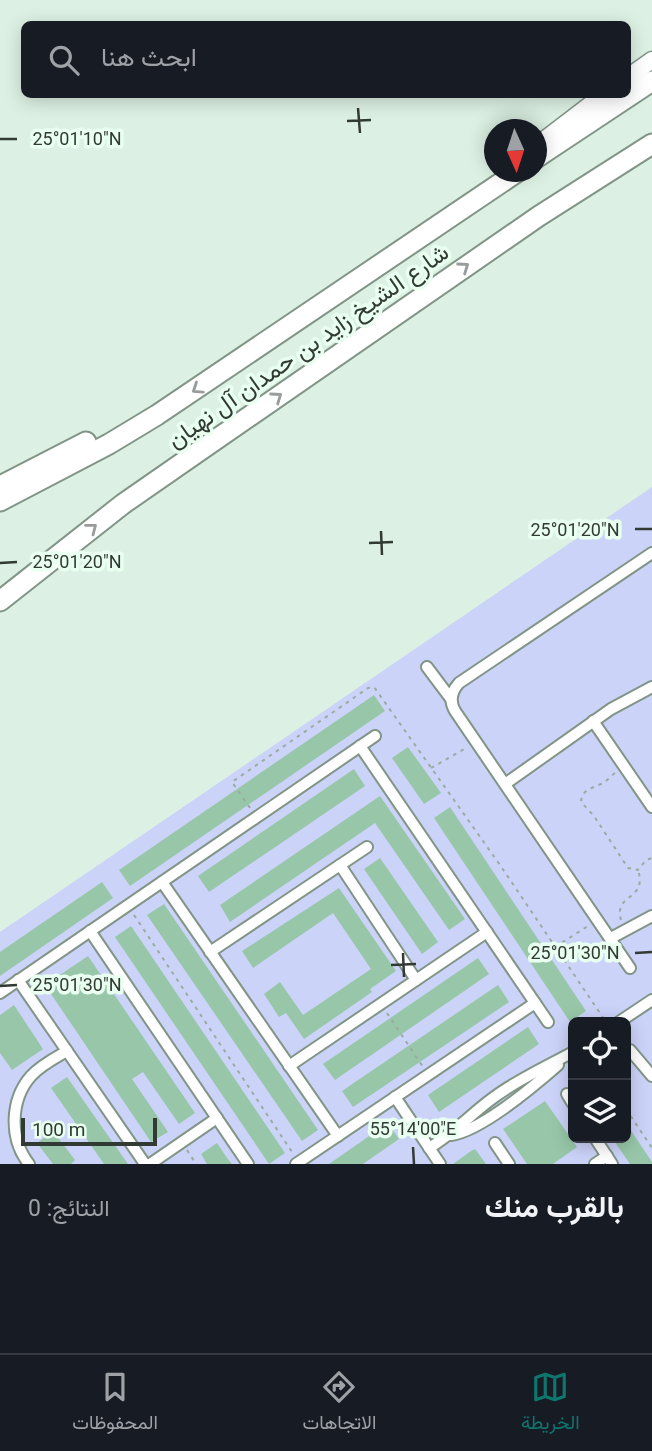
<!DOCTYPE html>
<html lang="ar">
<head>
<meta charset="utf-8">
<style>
  :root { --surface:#171b24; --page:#20242c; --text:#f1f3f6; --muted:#9ea1a6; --line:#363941; --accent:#0f766e }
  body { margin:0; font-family:Roboto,Vazirmatn,sans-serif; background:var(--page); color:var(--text); direction:rtl }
  .controls { position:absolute; right:21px; bottom:21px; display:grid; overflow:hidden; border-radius:10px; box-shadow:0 4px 18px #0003 }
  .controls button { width:63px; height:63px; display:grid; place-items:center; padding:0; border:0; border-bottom:2px solid var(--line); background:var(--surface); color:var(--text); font:35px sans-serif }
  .compass { position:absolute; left:484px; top:119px; width:63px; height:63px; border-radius:50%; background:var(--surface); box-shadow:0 4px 18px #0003; rotate:177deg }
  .scale { position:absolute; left:21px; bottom:18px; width:136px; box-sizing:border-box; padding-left:7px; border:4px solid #323a34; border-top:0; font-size:19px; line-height:24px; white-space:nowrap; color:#323a34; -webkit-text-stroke:5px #e9fff0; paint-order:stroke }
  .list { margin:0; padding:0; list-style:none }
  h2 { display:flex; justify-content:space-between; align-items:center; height:91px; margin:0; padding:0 28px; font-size:30px }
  h2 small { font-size:23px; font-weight:400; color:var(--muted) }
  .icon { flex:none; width:38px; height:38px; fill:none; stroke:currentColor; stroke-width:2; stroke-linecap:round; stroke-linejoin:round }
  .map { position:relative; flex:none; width:652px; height:1164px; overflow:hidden; direction:ltr }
  .search { position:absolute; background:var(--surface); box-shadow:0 4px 18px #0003; left:21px; right:21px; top:21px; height:77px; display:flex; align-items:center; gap:18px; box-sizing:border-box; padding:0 24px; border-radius:10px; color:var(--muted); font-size:26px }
  .sheet { height:189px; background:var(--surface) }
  nav { display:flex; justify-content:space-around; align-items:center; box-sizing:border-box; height:98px; border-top:2px solid var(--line); background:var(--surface); font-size:19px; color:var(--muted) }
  nav a { display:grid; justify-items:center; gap:4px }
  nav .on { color:var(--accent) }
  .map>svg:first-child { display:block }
  .green { fill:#ccd3f9; fill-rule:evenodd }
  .building { fill:#97c7a8 }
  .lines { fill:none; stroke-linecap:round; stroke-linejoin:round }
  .street-casing { stroke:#819587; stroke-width:14 }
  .secondary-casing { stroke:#819587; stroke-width:19 }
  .highway-casing { stroke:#819587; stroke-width:23 }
  .path { stroke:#9baba0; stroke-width:2; stroke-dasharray:3.5 5; stroke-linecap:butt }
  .street { stroke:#fff; stroke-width:10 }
  .secondary { stroke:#fff; stroke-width:16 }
  .highway { stroke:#fff; stroke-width:19 }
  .oneway { stroke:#989c9a }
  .ticks { fill:none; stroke:#323a34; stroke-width:2.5 }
  .labels { text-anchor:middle; stroke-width:7; stroke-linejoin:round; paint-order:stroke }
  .street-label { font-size:24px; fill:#323a34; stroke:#e9fff0 }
  .ticks-label { font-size:18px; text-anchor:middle; fill:#323a34; stroke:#e9fff0; stroke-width:7; stroke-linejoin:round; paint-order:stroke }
</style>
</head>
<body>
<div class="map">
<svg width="652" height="1164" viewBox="0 0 652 1164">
  <rect width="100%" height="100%" fill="#dcf1e3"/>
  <path class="green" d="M652 487V1164H0V932ZM573 1022H626V1138H573Z"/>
  <g class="building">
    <path d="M374 695 385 711 130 886 119 870Z"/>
    <path d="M408 747 441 793 424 804 392 758Z"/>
    <path d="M354 769 365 786 209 892 198 876Z"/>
    <path d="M380 796 465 919 449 930 375 823 230 922 220 905Z"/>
    <path d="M450 807 586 1011 570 1022 434 818Z"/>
    <path d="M380 858 438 942 422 954 364 869Z"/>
    <path d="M102 882 113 898 0 976V952Z"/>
    <path d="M339 888 396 971 370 989 372 992 304 1039 286 1013 279 1017 264 994 280 982 303 1015 371 969 333 913 253 968 242 951Z"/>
    <path d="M164 904 318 1130 302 1141 147 915Z"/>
    <path d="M131 926 285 1153 269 1164 115 937Z"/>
    <path d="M88 956 195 1113 179 1124 143 1072 132 1079 168 1132 151 1142 45 985Z"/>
    <path d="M478 958 489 974 335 1080 323 1064Z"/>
    <path d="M498 985 509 1002 353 1107 342 1091Z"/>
    <path d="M14 1005 43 1049 12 1070 0 1053V1015Z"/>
    <path d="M528 1027 539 1044 439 1112 428 1095Z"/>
    <path d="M67 1077 95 1117 128 1164H104L51 1088Z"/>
    <path d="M545 1101 577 1147 553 1164H527L503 1129Z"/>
    <path d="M388 1123 399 1139 363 1164H329Z"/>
    <path d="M626 1123 652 1162V1164H630L612 1138H626Z"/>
    <path d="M53 1131 75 1160 71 1164H53L37 1143Z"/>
    <path d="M217 1143 227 1158 232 1164H207L201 1154Z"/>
    <path d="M475 1149 486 1164H453L471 1151Z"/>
  </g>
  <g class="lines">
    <defs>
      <g id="street">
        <path d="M427 667 451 699"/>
        <path d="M593 721 652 807"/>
        <path d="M360 746 548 1022"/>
        <path d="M505 784 611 709 652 687"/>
        <path d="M340 865 416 980"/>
        <path d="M162 882 338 1136"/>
        <path d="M90 931 248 1164"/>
        <path d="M611 938 652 916"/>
        <path d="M210 952 367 847"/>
        <path d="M630 968 455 711C449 701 451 692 459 683L652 553"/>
        <path d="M18 980 145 1164"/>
        <path d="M0 993 375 736"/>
        <path d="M619 1022 652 1000"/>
        <path d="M630 1050 652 1076"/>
        <path d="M289 1066 487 932"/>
        <path d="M567 1094 573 1104"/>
        <path d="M395 1097 440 1164"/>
        <path d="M451 1135C481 1131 534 1086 558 1065"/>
        <path d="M595 1138 612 1164"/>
        <path d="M495 1143 509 1164"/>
        <path d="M429 1148C453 1134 471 1114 493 1098 518 1079 546 1067 573 1052"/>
        <path d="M29 1164C9 1139 10 1100 31 1076 41 1065 55 1058 67 1051"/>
        <path d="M150 1164 217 1118"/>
        <path d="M296 1164 535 1003"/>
        <path d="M595 1164 607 1156"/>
      </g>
      <g id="secondary">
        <path d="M628 77 652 60"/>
        <path d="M536 146 604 94"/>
      </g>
      <g id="highway">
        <path d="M536 158 652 81"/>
        <path d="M4 484 86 442"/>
        <path d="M0 501 109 444 157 415 517 172"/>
        <path d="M0 601 123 504 195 454 539 216 652 144"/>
      </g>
    </defs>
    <use href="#street" class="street-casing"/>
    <use href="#secondary" class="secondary-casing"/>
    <use href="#highway" class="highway-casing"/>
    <g class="path">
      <path d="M431 768 466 748"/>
      <path d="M615 773C610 777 606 782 601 784 591 789 582 789 581 802L594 816 628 868 638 870 646 860 652 858"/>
      <path d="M250 808 232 782 368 688 374 687 500 865 606 1022"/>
      <path d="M134 915 294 1155"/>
      <path d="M621 920C613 893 648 901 638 870"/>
      <path d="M555 947 588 926"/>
      <path d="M387 1013 423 1067"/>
      <path d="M626 1109 652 1148"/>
      <path d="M187 1150 196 1164"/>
    </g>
    <use href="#street" class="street"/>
    <use href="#secondary" class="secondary"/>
    <use href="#highway" class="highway"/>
  </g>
  <defs><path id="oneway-chevron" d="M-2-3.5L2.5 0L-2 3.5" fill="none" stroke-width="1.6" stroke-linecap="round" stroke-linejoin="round" transform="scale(1.75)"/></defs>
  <g class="oneway">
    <use href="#oneway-chevron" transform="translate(464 267) rotate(-35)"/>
    <use href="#oneway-chevron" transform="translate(197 389) rotate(146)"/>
    <use href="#oneway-chevron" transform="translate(277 397) rotate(-35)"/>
    <use href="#oneway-chevron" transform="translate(92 528) rotate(-38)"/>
  </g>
  <path class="ticks" d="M358 108 360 133M347 121 371 120M0 139H17M635 529H652M381 531 382 555M369 543 393 542M0 563 17 562M403 953 404 977M635 953 652 952M391 965 416 964M0 986 17 985M413 1147 414 1164"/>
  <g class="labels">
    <g class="street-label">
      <text transform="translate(308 346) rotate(-35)" y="8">شارع الشيخ زايد بن حمدان آل نهيان</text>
    </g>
  </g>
  <g class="ticks-label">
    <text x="77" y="145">25°01'10"N</text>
    <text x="575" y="536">25°01'20"N</text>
    <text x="77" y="568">25°01'20"N</text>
    <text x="575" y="959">25°01'30"N</text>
    <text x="77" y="991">25°01'30"N</text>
    <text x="413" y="1135">55°14'00"E</text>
  </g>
</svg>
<div class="controls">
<button><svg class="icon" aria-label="locate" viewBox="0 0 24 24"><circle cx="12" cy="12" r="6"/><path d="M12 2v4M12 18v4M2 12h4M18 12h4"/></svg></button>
<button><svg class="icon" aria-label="layers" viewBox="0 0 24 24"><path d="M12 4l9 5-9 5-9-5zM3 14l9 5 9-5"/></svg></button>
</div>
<svg class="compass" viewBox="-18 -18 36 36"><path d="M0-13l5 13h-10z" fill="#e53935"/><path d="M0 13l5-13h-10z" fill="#9ea1a6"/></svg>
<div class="scale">100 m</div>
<div class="search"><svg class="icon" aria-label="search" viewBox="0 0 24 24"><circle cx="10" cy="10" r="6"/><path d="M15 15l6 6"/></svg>ابحث هنا</div>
</div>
<section class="sheet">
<h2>بالقرب منك<small>النتائج: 0</small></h2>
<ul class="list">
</ul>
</section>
<nav>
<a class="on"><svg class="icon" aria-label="map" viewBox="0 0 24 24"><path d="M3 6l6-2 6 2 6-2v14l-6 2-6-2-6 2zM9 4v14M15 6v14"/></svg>الخريطة</a>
<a><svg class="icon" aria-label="directions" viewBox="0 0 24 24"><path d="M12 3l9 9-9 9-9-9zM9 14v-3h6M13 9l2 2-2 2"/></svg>الاتجاهات</a>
<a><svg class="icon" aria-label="saved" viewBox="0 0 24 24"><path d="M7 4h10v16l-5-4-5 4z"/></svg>المحفوظات</a>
</nav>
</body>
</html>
